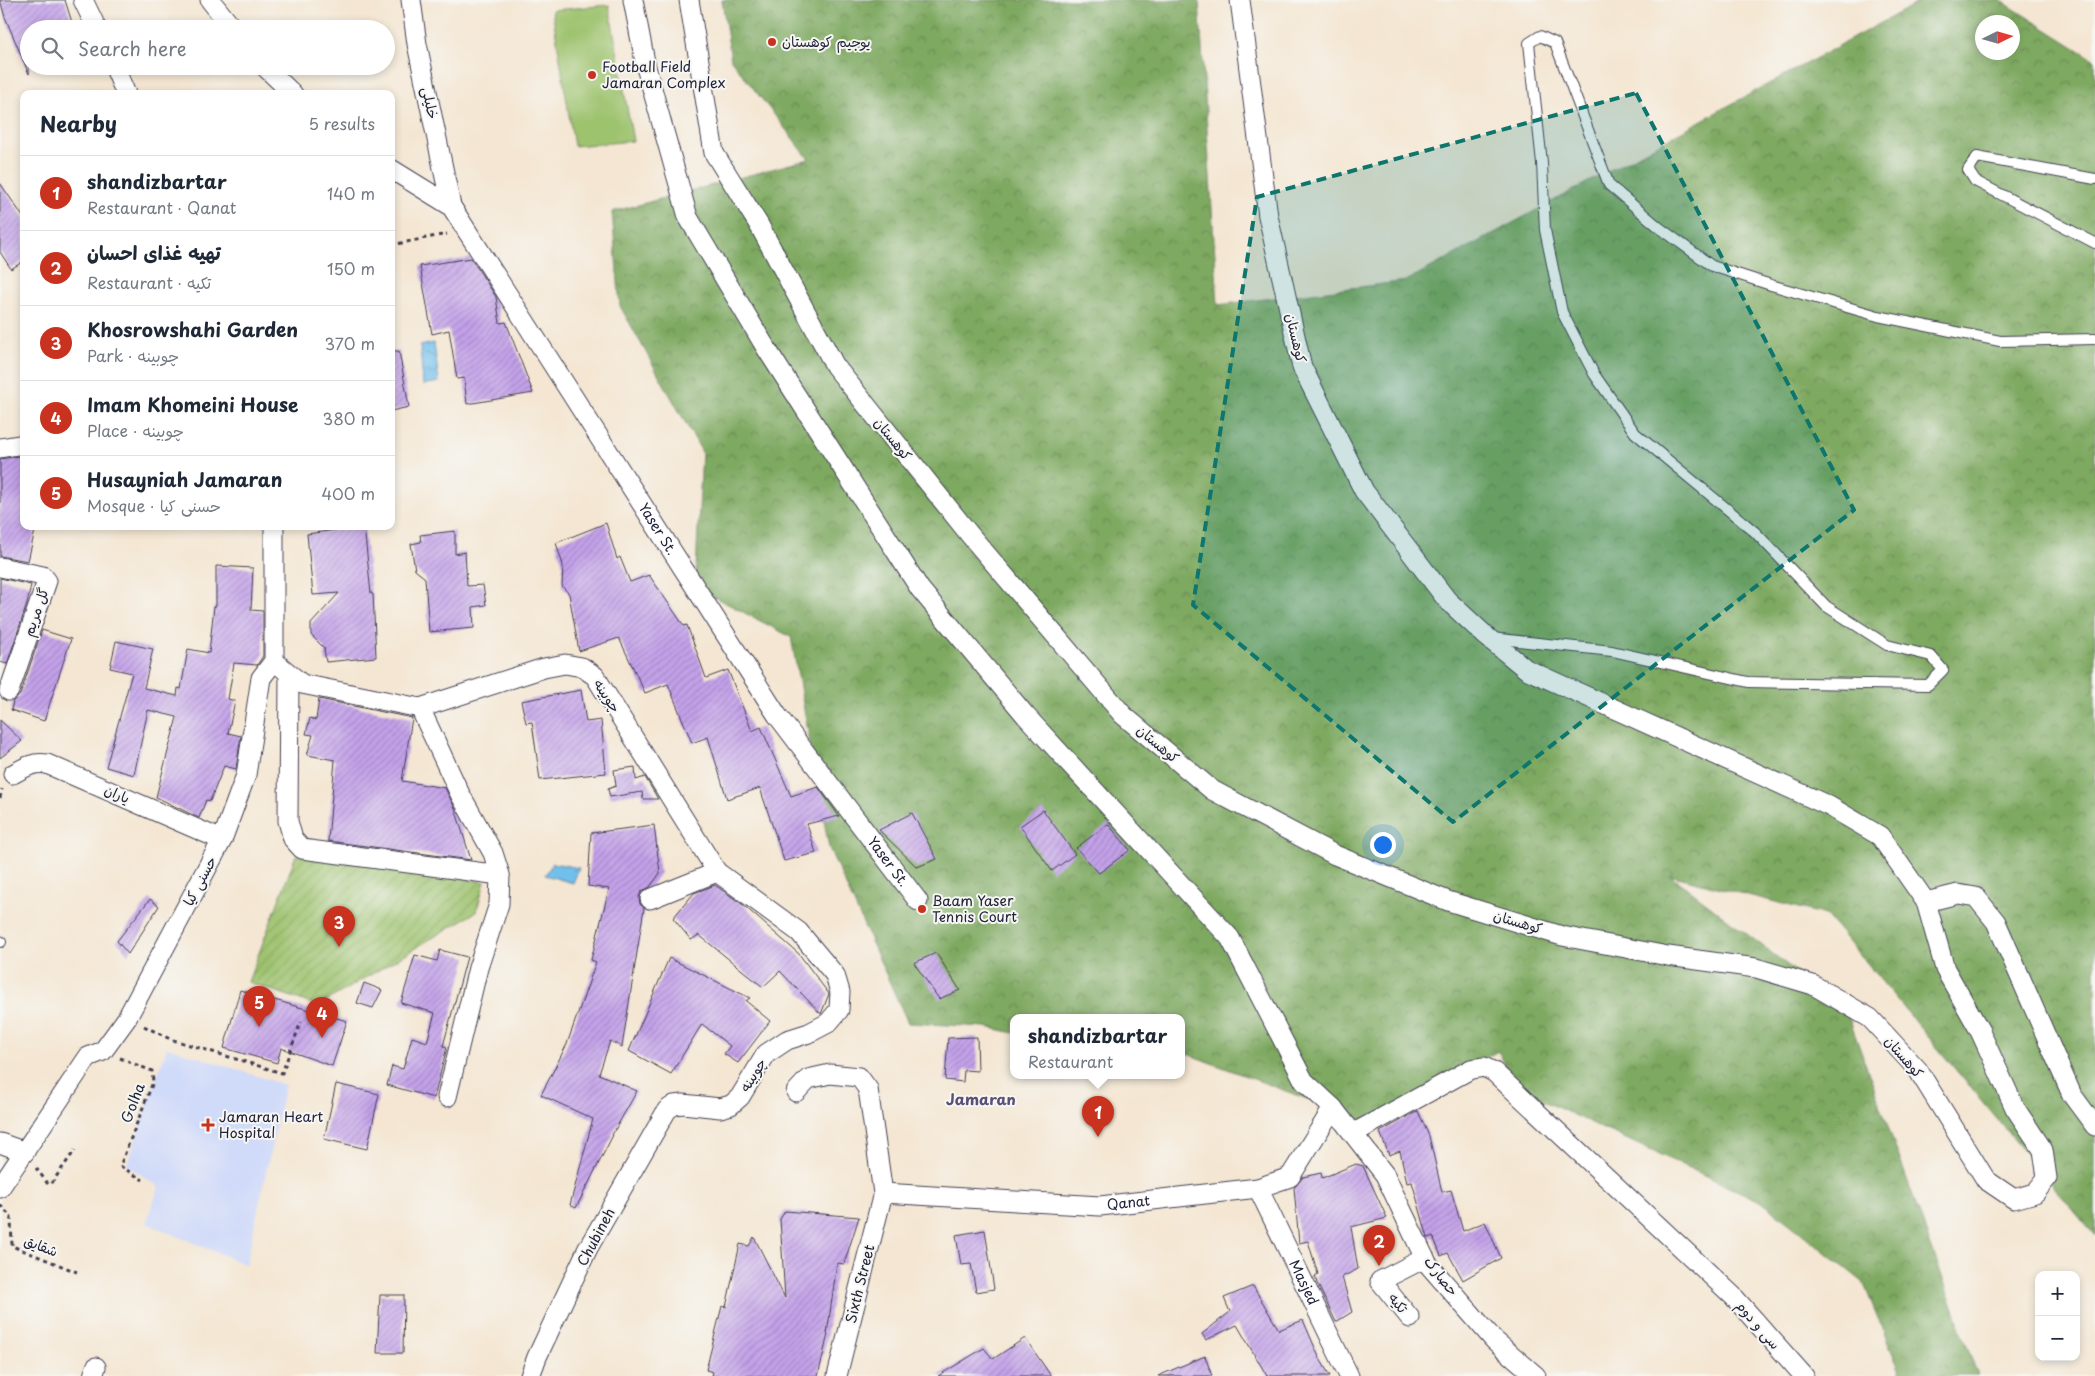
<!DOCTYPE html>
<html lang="en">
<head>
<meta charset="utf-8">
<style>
  :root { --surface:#fff; --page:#f6f6f7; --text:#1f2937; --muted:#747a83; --line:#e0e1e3; --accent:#c8321e }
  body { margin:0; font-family:"Playpen Sans","Playpen Sans Arabic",sans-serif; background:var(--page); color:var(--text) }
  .controls { position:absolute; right:15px; bottom:15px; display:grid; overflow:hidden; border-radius:10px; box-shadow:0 2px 8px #0003 }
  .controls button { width:45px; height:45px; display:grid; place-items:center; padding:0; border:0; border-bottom:1px solid var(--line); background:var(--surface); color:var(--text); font:25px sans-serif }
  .compass { position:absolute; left:1975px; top:15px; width:45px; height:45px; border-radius:50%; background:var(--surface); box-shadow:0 2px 8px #0003; rotate:85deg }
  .you { position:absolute; left:1382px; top:844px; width:18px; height:18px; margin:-12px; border:4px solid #fff; border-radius:50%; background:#1a73e8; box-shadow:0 0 0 8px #1a73e833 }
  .badge { display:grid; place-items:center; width:32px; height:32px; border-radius:50%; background:var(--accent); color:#fff; font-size:16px; font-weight:700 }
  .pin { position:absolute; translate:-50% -41px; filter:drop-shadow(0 1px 2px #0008) }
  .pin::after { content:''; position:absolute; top:26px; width:18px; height:15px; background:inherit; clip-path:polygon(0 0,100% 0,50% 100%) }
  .popup { position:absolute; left:1010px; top:1014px; width:175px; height:65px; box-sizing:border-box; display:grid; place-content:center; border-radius:10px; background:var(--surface); filter:drop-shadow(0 1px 4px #0005); font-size:16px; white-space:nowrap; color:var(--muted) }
  .popup b { font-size:19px; color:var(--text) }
  .popup::after { content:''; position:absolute; left:50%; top:100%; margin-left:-10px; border:10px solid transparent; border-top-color:var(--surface) }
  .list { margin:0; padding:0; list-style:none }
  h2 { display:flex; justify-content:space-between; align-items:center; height:65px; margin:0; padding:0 20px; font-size:21px }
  h2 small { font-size:16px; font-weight:400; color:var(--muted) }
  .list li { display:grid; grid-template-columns:32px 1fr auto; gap:15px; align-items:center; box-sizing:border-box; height:75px; padding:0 20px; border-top:1px solid var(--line) }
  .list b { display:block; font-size:19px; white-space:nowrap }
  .list p { margin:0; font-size:16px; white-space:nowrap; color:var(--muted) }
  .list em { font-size:16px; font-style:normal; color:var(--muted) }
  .icon { flex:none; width:28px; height:28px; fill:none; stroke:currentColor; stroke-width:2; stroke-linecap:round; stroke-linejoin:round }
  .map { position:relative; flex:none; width:2095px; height:1376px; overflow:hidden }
  .search { position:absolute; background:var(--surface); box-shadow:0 2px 8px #0003; left:20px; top:20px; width:375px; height:55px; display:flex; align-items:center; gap:12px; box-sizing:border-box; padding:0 18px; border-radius:28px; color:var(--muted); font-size:19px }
  .panel { position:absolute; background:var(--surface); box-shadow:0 2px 8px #0003; left:20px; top:90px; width:375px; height:440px; border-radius:10px }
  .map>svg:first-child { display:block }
  .built { fill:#d0daf9 }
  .forest { fill:url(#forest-crowns); stroke:#50664e; fill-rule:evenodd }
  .park { fill:#9ec36e; stroke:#607254 }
  .garden { fill:url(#garden-furrows); stroke:#607254 }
  .water { fill:url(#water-ripples); stroke:#4a7194 }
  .building { fill:url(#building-hatch) }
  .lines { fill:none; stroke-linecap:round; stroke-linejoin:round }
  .lane-casing { stroke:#423f52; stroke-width:12 }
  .street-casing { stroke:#423f52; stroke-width:21 }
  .path { stroke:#423f52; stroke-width:3; stroke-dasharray:4 4; stroke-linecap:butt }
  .lane { stroke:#fff; stroke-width:10 }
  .street { stroke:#fff; stroke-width:19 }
  .marked { fill:#0f766e; fill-opacity:0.2; stroke:#0f766e; stroke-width:4; stroke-dasharray:10 6; stroke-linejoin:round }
  .poi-dot { fill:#c8321e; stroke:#f6f6f2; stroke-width:2 }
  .labels { text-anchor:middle; stroke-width:4; stroke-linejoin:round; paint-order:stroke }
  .poi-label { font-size:14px; fill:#22223b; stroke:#f6f6f2; text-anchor:start }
  .street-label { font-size:14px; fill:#22223b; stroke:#f6f6f2 }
  .neighbourhood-label { font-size:15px; font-weight:bold; fill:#5b4f78; stroke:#f6f6f2 }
</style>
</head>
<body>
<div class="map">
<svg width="2095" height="1376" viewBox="0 0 2095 1376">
  <defs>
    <pattern id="forest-crowns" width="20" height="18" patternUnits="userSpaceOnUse" patternTransform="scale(1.25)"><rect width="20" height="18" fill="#7ea961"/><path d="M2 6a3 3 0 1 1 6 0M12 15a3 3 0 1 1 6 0" fill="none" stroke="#678951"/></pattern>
    <pattern id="garden-furrows" width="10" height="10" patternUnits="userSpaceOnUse" patternTransform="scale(1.25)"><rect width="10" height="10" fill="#9ec36e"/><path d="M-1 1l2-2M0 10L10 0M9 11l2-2" fill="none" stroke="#88a760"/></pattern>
    <pattern id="water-ripples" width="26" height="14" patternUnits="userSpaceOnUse" patternTransform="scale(1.25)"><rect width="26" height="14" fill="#71c0ec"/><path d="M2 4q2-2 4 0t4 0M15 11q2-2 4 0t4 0" fill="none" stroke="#5c9cc0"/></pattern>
    <pattern id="building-hatch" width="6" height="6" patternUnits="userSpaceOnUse" patternTransform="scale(1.25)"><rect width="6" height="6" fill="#c4a2ea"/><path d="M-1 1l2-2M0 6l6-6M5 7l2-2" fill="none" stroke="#9f84bf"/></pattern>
  </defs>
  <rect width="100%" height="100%" fill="#f6f6f2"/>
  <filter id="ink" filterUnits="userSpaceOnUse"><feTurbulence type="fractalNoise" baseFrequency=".02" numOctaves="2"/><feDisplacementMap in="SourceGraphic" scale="10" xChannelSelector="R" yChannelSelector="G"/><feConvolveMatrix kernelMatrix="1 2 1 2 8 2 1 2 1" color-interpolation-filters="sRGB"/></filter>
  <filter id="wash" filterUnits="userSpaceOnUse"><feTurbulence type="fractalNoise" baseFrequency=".0096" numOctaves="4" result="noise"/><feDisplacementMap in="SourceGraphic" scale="20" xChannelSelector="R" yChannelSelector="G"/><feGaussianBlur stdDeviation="1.12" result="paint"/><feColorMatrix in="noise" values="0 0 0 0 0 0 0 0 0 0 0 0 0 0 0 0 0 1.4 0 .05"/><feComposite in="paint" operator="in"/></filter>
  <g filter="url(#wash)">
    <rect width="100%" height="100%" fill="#f4e6d2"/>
    <path class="built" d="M167 1047 285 1085 246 1265 146 1223 159 1187 127 1165Z"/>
    <path class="forest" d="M722 0H1199L1218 305 1406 281 1923 0H2000L2095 60V1236L1826 915 1670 875 1846 1010 1978 1376H1902L1863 1282 1762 1202 1518 1089 1498 1051 1368 1122 1182 1052V1018H1014V1033L986 1027 908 1023 829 848 791 637 695 587 702 452 620 306 612 212 809 159 731 60ZM1982 22H2012V52H1982Z"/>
    <path class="park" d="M609 5 633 141 574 146 552 10Z"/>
    <path class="garden" d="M296 855 485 882 476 912 318 1006 248 982Z"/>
    <g class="water">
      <path d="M434 343 439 382 423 385 420 346Z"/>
      <path d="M553 863 579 868 573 883 545 875Z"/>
    </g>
    <g id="blocks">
      <g class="building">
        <path d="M0 0H65L74 29H29V74L5 17Z"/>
        <path d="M0 183 24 218V261L11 269 0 252Z"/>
        <path d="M471 258 496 297 500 323 506 322 533 393 467 404 464 378 457 379 449 330 432 334 420 266Z"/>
        <path d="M391 351H399L409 407 391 411Z"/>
        <path d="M24 455V526H36L28 561 0 556V459Z"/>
        <path d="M606 523 617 559 620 557 630 582 649 575 684 626 687 625 706 678 728 670 752 731 761 727 791 796 818 787 839 816 807 824 816 853 784 861 760 788 727 799 708 737 692 743 668 684 645 693 619 638 579 651 569 594 562 586 563 565 556 543Z"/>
        <path d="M364 526 371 594H373L376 657 326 662 324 648 311 635V624L339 593 313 595 307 534Z"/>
        <path d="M455 531V554L465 552 467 586 483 585 486 605 473 607 474 628 429 632 425 578 415 570 411 544 421 542 420 535Z"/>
        <path d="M216 566 253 568 251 610 263 611V656L257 665 234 663 228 699 235 701 228 733 241 736 236 769 224 766 210 801 206 800 199 818 156 797 177 717 148 710 134 775 106 767 132 673 110 668 116 641 153 649 144 688 177 696 178 688 181 689 188 649 209 653 214 606H216Z"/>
        <path d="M0 578 31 585 27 604 7 664 0 662Z"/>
        <path d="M42 630 71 639 44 721 11 710 13 701 20 695Z"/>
        <path d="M581 690 586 722 601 720 606 773 540 780 532 722 526 723 521 701Z"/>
        <path d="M319 699 412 718 402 781 445 788 455 808 471 860 328 841 335 760 307 755 313 735 306 734 310 718 316 720Z"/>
        <path d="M0 720 22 741 0 758Z"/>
        <path d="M635 767 636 780 645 777 658 799H643L642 792 610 797 608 789 616 786 614 770Z"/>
        <path d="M1043 810 1075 854 1052 871 1020 826Z"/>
        <path d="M912 813 937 859 917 867 879 830Z"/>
        <path d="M1108 824 1130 850 1099 873 1076 848Z"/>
        <path d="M654 825 660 873 650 887 641 892 639 897 640 904 644 908 622 1047 610 1041 599 1074 637 1091 612 1135H613L576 1208 570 1205 593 1119 541 1095 567 1044 596 962 591 960 609 889 588 886 591 833Z"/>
        <path d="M715 885 742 904 799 954 829 994 821 1014 780 971 763 987 699 935 691 940 673 918 694 893Z"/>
        <path d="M150 899 159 906 128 954 117 941Z"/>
        <path d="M440 950 467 957 443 1046 447 1047 434 1098 387 1085 392 1066 403 1069 412 1037 427 1042 435 1013 401 1003 415 955 437 961Z"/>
        <path d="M936 953 960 990 939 999 914 963Z"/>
        <path d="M669 958 750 998 746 1001 770 1021 738 1063 724 1054 730 1046 702 1024 671 1074 629 1051Z"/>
        <path d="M364 983 382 990 373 1008 357 1003Z"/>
        <path d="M240 990 347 1021 332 1066 281 1048 277 1063 224 1048Z"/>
        <path d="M977 1037 978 1071 964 1070 963 1082 945 1080 948 1038Z"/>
        <path d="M336 1084 379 1094 367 1149 324 1139Z"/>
        <path d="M1418 1111 1429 1136 1442 1192 1451 1190 1463 1231 1485 1222 1501 1258 1463 1280 1448 1253 1441 1256 1433 1236 1428 1238 1412 1182 1407 1183 1400 1151 1389 1155 1380 1132Z"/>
        <path d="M1356 1164 1363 1166 1387 1218 1351 1227 1358 1269 1342 1277 1352 1312 1336 1322 1317 1283 1315 1276 1318 1274 1308 1241 1299 1243 1294 1188 1303 1177 1321 1173 1322 1178Z"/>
        <path d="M785 1211 859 1217 844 1264 837 1263 827 1334H828L818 1376H712L713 1372 706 1370 722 1306 726 1307 740 1244 749 1246 754 1237 785 1298 780 1219Z"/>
        <path d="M985 1230 994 1289 976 1292 971 1264 961 1265 956 1235Z"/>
        <path d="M1253 1286 1279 1330 1303 1320 1319 1357 1330 1376H1267L1237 1325 1206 1340 1202 1334 1230 1312 1224 1298Z"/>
        <path d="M380 1295H404L403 1353H377Z"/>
        <path d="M1025 1338 1051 1376H938L984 1348 993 1359Z"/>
        <path d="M1205 1356 1212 1376H1158Z"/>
      </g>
    </g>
  </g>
  <g filter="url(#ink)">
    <use href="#blocks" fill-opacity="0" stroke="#423f52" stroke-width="1"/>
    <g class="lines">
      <defs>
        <g id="lane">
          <path d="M2095 179 1977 157 1968 170 1975 181 2095 243"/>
          <path d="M1491 638 1612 651 1748 682 1928 685 1943 670 1931 656 1887 645 1826 606 1755 532 1635 433 1594 374 1562 312 1545 230 1542 163 1529 43 1540 36 1555 43 1609 185 1660 228 1712 266 1771 285 1878 316 2000 341 2095 339"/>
          <path d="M0 941 1 942"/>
        </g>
        <g id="street">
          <path d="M83 0 97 29"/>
          <path d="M210 0 233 29"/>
          <path d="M411 0 417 44 451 206"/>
          <path d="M633 0 646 67 688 217 766 348 920 589 1026 716 1230 938 1304 1081 1333 1108 1385 1175 1427 1263 1494 1340 1536 1376"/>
          <path d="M689 0 714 153 759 225 835 366 970 535 1123 715 1212 790 1335 855 1448 901 1562 936 1668 956 1756 968 1813 985 1870 1018 1918 1070 1986 1180 2014 1199 2035 1193 2047 1178 2043 1150 2015 1108 1980 1031 1945 969 1926 902 1880 836 1829 806 1526 669 1487 637 1447 600 1364 491 1302 367 1268 216 1240 0"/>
          <path d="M114 66 126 94"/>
          <path d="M264 66 293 94"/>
          <path id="s1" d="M391 169 451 206 777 715 918 901"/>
          <path d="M0 448 24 444"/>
          <path d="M0 567 43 576 47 581 9 691"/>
          <path d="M274 661 302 684 420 708 460 794 493 853 500 875 499 904 478 968 447 1097"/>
          <path d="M289 674 288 821 293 839 302 849 500 875"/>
          <path d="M420 708 544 668 565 664 582 667 595 676 717 872 799 932 835 975 840 992 839 1010 828 1023 809 1033 787 1040 766 1054 740 1097 731 1105 720 1108 683 1104 674 1105 667 1110 588 1248 537 1357 530 1376"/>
          <path d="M13 774C25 767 33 762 47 764L222 840"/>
          <path d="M650 899 717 872"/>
          <path d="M1926 902 1958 894 1976 897 1996 922 2072 1095 2095 1126"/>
          <path d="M796 1092 808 1079 830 1074 859 1077 868 1089 883 1193 837 1376"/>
          <path d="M1354 1133 1471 1069 1484 1067 1494 1072 1733 1296 1804 1376"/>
          <path d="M0 1143 25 1152"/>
          <path d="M0 1188 88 1057 103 1051 127 1018 222 840 246 775 261 678 274 661V526"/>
          <path id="s2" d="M1258 1188 1349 1376"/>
          <path id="s3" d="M883 1193 1100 1206 1258 1188 1290 1177 1333 1108"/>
          <path d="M1410 1318 1380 1281 1425 1258"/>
          <path d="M93 1376 96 1367"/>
        </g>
      </defs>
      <use href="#lane" class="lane-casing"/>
      <use href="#street" class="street-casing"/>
      <g class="path">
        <path d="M391 245 447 234"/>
        <path d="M0 798 2 789"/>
        <path d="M144 1026 170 1039 282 1073 301 1022"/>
        <path d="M120 1058 152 1071 153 1082 120 1166 143 1180"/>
        <path d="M36 1168 48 1184H51L75 1150"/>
        <path d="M0 1205 11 1217 12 1246 77 1272"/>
      </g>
      <use href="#lane" class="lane"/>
      <use href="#street" class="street"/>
    </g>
  </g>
  <path class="marked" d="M1636 93 1854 510 1453 822 1193 605 1257 197Z"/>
  <g class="poi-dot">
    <circle cx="772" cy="42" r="5"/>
    <circle cx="592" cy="75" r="5"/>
    <circle cx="922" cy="909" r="5"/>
    <path d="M205.5 1117.5h5v5h5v5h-5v5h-5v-5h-5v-5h5z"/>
  </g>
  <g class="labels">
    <g class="poi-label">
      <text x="782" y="47">یوجیم کوهستان</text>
      <text x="602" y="72">Football Field<tspan x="602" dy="16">Jamaran Complex</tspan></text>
      <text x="932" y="906">Baam Yaser<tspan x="932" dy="16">Tennis Court</tspan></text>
      <text x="219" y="1122">Jamaran Heart<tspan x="219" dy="16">Hospital</tspan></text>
    </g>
    <g class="street-label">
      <text transform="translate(430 103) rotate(78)" y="5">خلیلی</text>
      <text transform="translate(1296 338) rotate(77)" y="5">کوهستان</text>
      <text transform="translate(893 439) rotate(51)" y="5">کوهستان</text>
      <text dy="5" stroke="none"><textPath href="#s1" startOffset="454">Yaser St.</textPath></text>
      <text transform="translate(36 612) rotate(-71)" y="5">گل مریم</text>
      <text transform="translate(607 696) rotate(57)" y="5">چوبینه</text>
      <text transform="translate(1158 744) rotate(40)" y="5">کوهستان</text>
      <text transform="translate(117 794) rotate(23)" y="5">یاران</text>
      <text dy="5" stroke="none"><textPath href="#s1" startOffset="859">Yaser St.</textPath></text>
      <text transform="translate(200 881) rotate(-62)" y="5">حسنی کیا</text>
      <text transform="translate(1518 922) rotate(17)" y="5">کوهستان</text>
      <text transform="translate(1904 1057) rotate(49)" y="5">کوهستان</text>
      <text transform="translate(753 1075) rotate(-58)" y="5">چوبینه</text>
      <text transform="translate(133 1103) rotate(-69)" y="5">Golha</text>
      <text dy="5" stroke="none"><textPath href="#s3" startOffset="246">Qanat</textPath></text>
      <text transform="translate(596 1237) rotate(-62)" y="5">Chubineh</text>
      <text transform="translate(41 1246) rotate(21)" y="5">شقایق</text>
      <text transform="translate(1441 1276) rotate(52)" y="5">حصارک</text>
      <text dy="5" stroke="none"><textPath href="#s2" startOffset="105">Masjed</textPath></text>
      <text transform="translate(860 1284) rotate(-76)" y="5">Sixth Street</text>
      <text transform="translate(1398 1303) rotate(52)" y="5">تکیه</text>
      <text transform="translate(1758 1325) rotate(49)" y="5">سی و دوم</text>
    </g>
    <g class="neighbourhood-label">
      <text x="981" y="1105">Jamaran</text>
    </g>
  </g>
</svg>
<div class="controls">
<button>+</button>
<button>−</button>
</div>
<svg class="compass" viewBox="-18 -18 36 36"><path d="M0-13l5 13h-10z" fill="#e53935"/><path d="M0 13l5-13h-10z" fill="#747a83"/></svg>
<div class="you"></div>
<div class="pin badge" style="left:1098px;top:1137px">1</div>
<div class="popup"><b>shandizbartar</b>Restaurant</div>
<div class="pin badge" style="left:1379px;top:1266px">2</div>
<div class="pin badge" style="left:339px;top:947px">3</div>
<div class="pin badge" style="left:322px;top:1038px">4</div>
<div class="pin badge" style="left:259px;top:1027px">5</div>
<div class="search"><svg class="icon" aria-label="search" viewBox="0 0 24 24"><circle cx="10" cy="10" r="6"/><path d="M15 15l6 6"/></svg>Search here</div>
<section class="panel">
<h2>Nearby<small>5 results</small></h2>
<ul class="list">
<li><span class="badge">1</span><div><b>shandizbartar</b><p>Restaurant · Qanat</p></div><em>140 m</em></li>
<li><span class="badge">2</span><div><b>تهیه غذای احسان</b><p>Restaurant · تکیه</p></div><em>150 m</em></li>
<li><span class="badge">3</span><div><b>Khosrowshahi Garden</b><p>Park · چوبینه</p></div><em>370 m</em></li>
<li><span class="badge">4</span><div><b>Imam Khomeini House</b><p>Place · چوبینه</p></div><em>380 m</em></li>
<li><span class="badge">5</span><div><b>Husayniah Jamaran</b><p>Mosque · حسنی کیا</p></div><em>400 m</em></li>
</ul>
</section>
</div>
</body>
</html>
